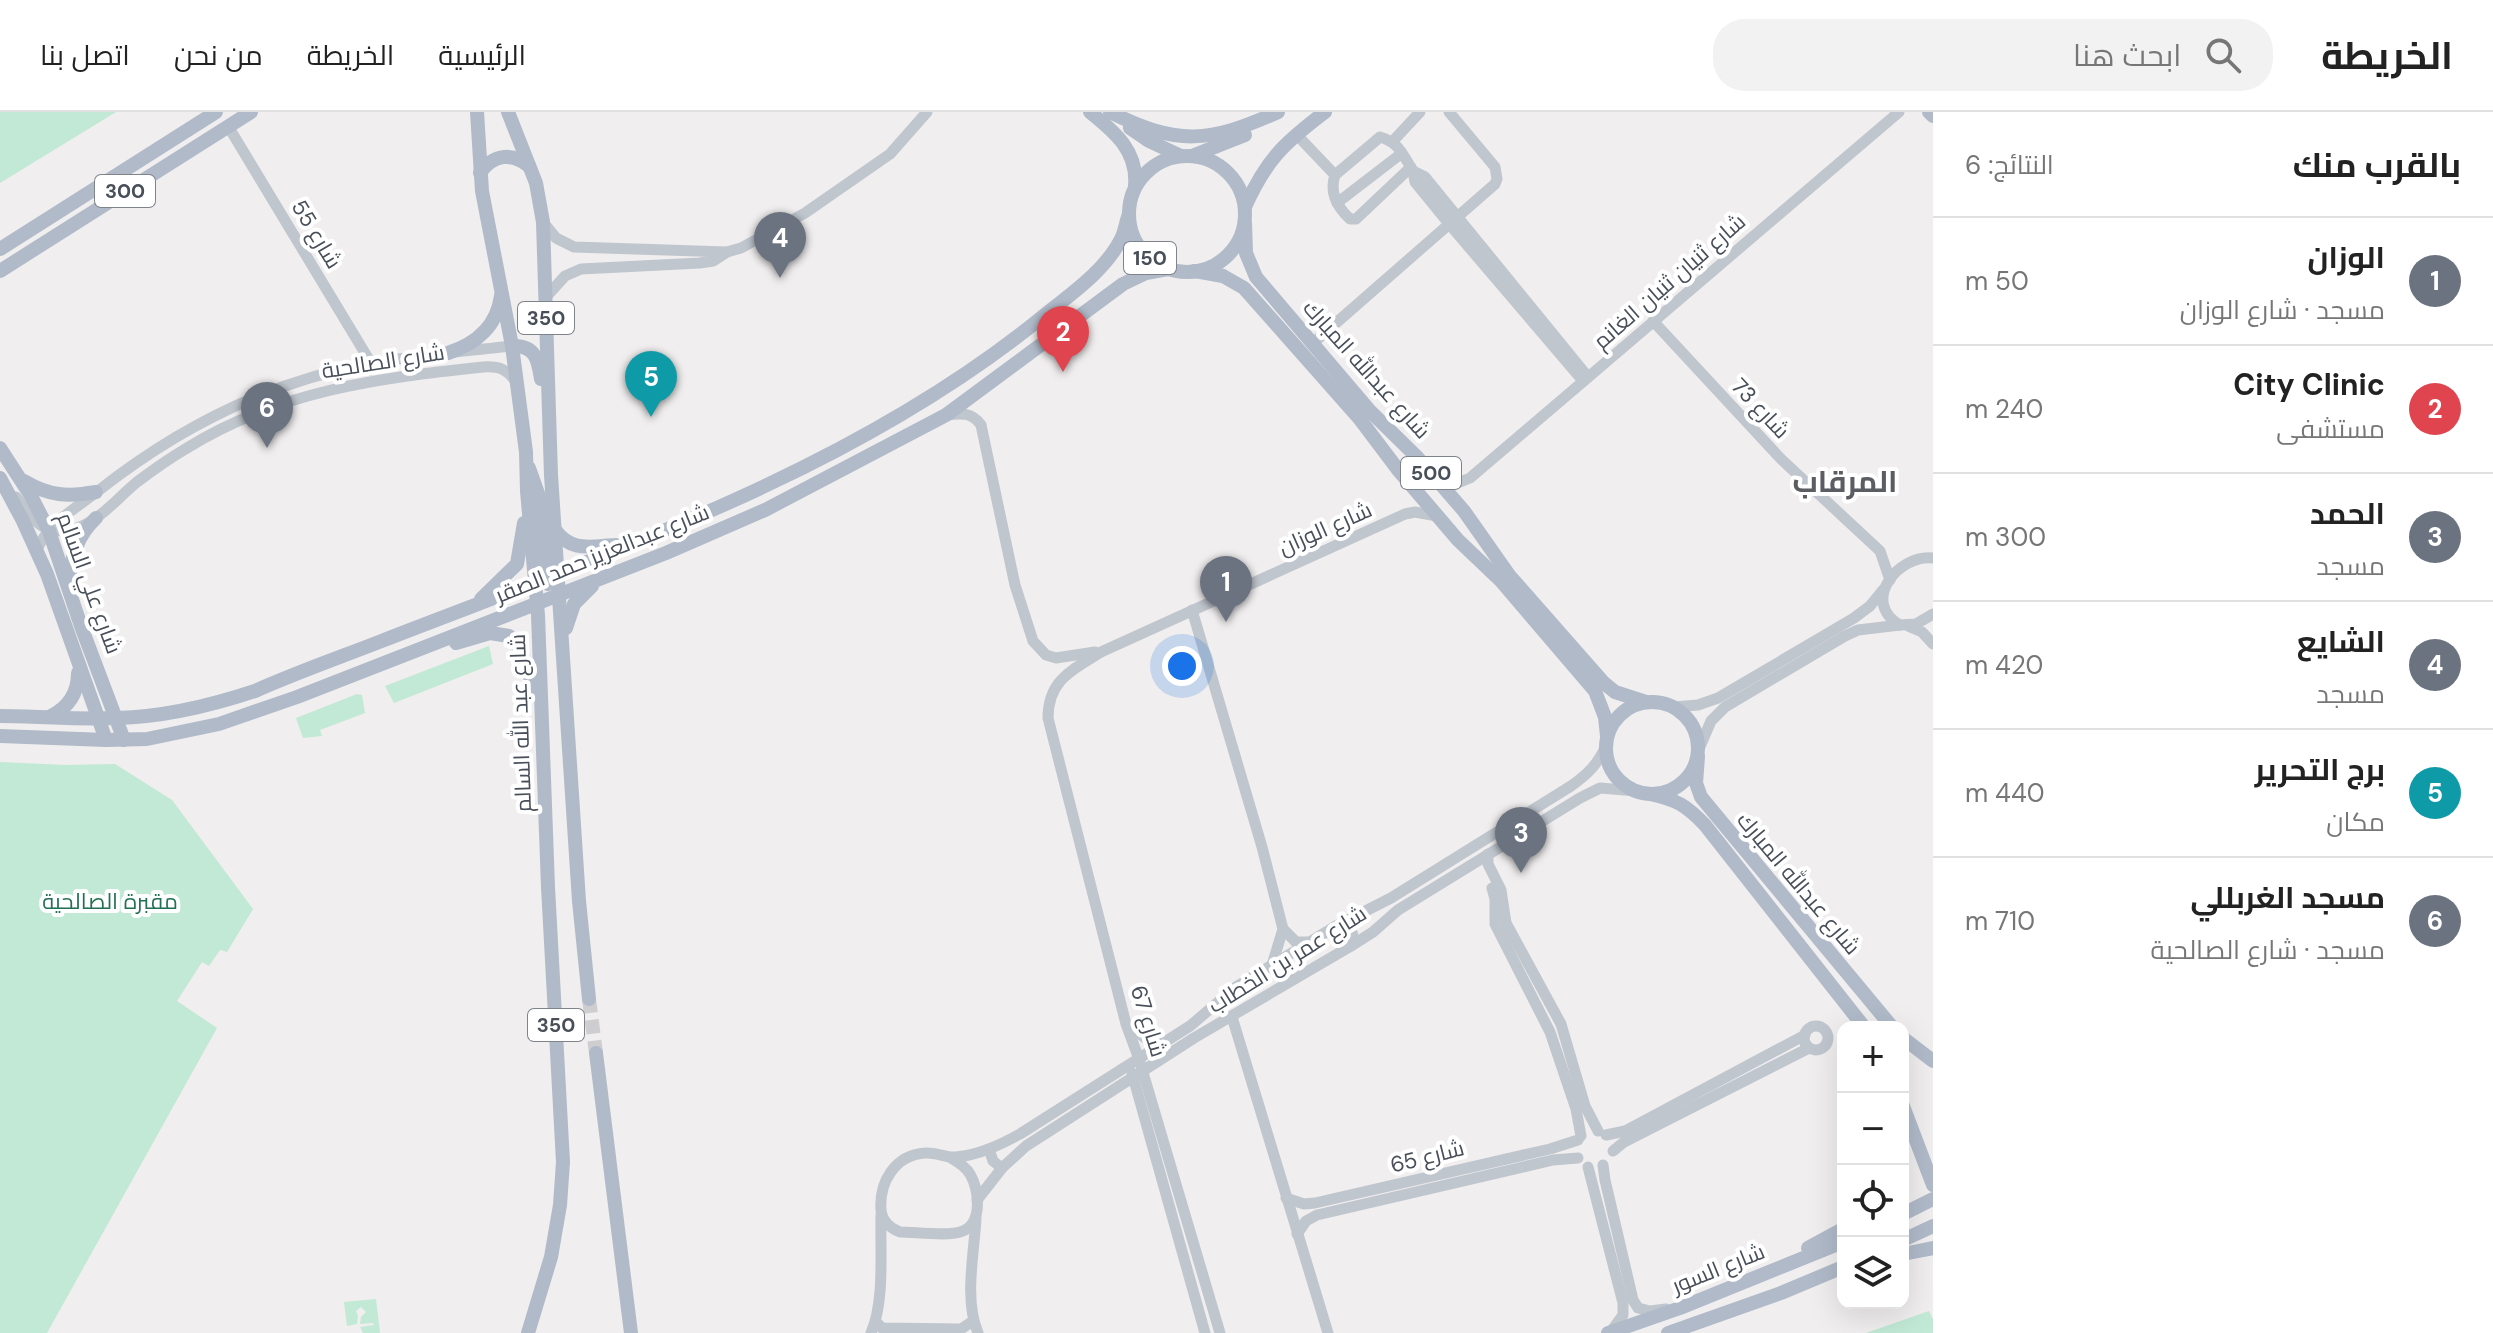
<!DOCTYPE html>
<html lang="ar">
<head>
<meta charset="utf-8">
<style>
  :root { --surface:#fff; --page:#f2f2f2; --text:#222; --muted:#767676; --line:#e0e0e0; --accent:#2f5ec9 }
  body { margin:0; font-family:"DM Sans",Cairo,sans-serif; background:var(--page); color:var(--text); direction:rtl }
  .controls { position:absolute; right:24px; bottom:24px; display:grid; overflow:hidden; border-radius:16px; box-shadow:0 8px 32px #0002 }
  .controls button { width:72px; height:72px; display:grid; place-items:center; padding:0; border:0; border-bottom:2px solid var(--line); background:var(--surface); color:var(--text); font:40px sans-serif }
  .you { position:absolute; left:1182px; top:554px; width:28px; height:28px; margin:-20px; border:6px solid #fff; border-radius:50%; background:#1a73e8; box-shadow:0 0 0 12px #1a73e833 }
  .badge { display:grid; place-items:center; width:52px; height:52px; border-radius:50%; background:var(--accent); color:#fff; font-size:26px; font-weight:700 }
  .pin { position:absolute; translate:-50% -66px; filter:drop-shadow(0 2px 4px #0008) }
  .pin::after { content:''; position:absolute; top:42px; width:28px; height:24px; background:inherit; clip-path:polygon(0 0,100% 0,50% 100%) }
  .list { margin:0; padding:0; list-style:none }
  h2 { display:flex; justify-content:space-between; align-items:center; height:104px; margin:0; padding:0 32px; font-size:34px }
  h2 small { font-size:26px; font-weight:400; color:var(--muted) }
  .list li { display:grid; grid-template-columns:52px 1fr auto; gap:24px; align-items:center; box-sizing:border-box; height:128px; padding:0 32px; border-top:2px solid var(--line) }
  .list b { display:block; font-size:30px; white-space:nowrap }
  .list p { margin:0; font-size:26px; white-space:nowrap; color:var(--muted) }
  .list em { font-size:26px; font-style:normal; color:var(--muted) }
  .icon { flex:none; width:44px; height:44px; fill:none; stroke:currentColor; stroke-width:2; stroke-linecap:round; stroke-linejoin:round }
  .map { position:relative; flex:none; width:1933px; height:1221px; overflow:hidden; direction:ltr }
  header { display:flex; align-items:center; gap:48px; box-sizing:border-box; height:112px; padding:0 40px; background:var(--surface); border-bottom:2px solid var(--line) }
  header strong { font-size:38px }
  nav { display:flex; gap:44px; margin-inline-start:auto; font-size:28px }
  .search { width:560px; height:72px; background:var(--page); display:flex; align-items:center; gap:20px; box-sizing:border-box; padding:0 28px; border-radius:32px; color:var(--muted); font-size:30px }
  main { display:flex }
  aside { flex:1; background:var(--surface) }
  .map>svg:first-child { display:block }
  .green { fill:#c1e9d5 }
  .lines { fill:none; stroke-linecap:round; stroke-linejoin:round }
  .major-tunnel { stroke:#ceced0; stroke-width:14; stroke-dasharray:14 7; stroke-linecap:butt }
  .minor { stroke:#c0c6ce; stroke-width:11 }
  .major { stroke:#b0bac9; stroke-width:14 }
  .labels { text-anchor:middle; stroke-width:8; stroke-linejoin:round; paint-order:stroke }
  .shield { fill:#fff; stroke:#7f848b; stroke-width:2 }
  .shield-label { font-size:20px; font-weight:bold; fill:#484f59 }
  .street-label { font-size:22px; fill:#484f59; stroke:#fff }
  .park-label { font-size:22px; fill:#227154; stroke:#fff }
  .district-label { font-size:30px; font-weight:bold; fill:#5b5d62; stroke:#fff }
</style>
</head>
<body>
<header>
<strong>الخريطة</strong>
<div class="search"><svg class="icon" aria-label="search" viewBox="0 0 24 24"><circle cx="10" cy="10" r="6"/><path d="M15 15l6 6"/></svg>ابحث هنا</div>
<nav><a>الرئيسية</a><a>الخريطة</a><a>من نحن</a><a>اتصل بنا</a></nav>
</header>
<main>
<aside>
<h2>بالقرب منك<small>النتائج: 6</small></h2>
<ul class="list">
<li><span class="badge" style="background:#6b7280">1</span><div><b>الوزان</b><p>مسجد · شارع الوزان</p></div><em>50 m</em></li>
<li><span class="badge" style="background:#e0444e">2</span><div><b>City Clinic</b><p>مستشفى</p></div><em>240 m</em></li>
<li><span class="badge" style="background:#6b7280">3</span><div><b>الحمد</b><p>مسجد</p></div><em>300 m</em></li>
<li><span class="badge" style="background:#6b7280">4</span><div><b>الشايع</b><p>مسجد</p></div><em>420 m</em></li>
<li><span class="badge" style="background:#0f9aa8">5</span><div><b>برج التحرير</b><p>مكان</p></div><em>440 m</em></li>
<li><span class="badge" style="background:#6b7280">6</span><div><b>مسجد الغربللي</b><p>مسجد · شارع الصالحية</p></div><em>710 m</em></li>
</ul>
</aside>
<div class="map">
<svg width="1933" height="1221" viewBox="0 0 1933 1221">
  <rect width="100%" height="100%" fill="#f0eeee"/>
  <g class="green">
    <path d="M0 0H116L0 71Z"/>
    <path d="M489 534 493 552 394 591 385 574Z"/>
    <path d="M357 582 362 583 365 601 320 618 322 624 303 626 296 606Z"/>
    <path d="M0 650 65 653 115 652 172 688 253 797 227 840 220 838 209 854 202 850 177 889 217 916 47 1221H0Z"/>
    <path d="M376 1187 380 1221H363L360 1215 374 1213 373 1211 360 1212 361 1205 366 1200 361 1195 356 1199 358 1204 357 1212 347 1214 344 1190Z"/>
    <path d="M1929 1199 1933 1207V1221H1866Z"/>
  </g>
  <g class="lines">
    <path class="major-tunnel" d="M589 887 596 941"/>
    <g class="minor">
      <path d="M228 14 371 251 370 258"/>
      <path d="M1296 22 1335 63"/>
      <path d="M1393 29 1420 0"/>
      <path d="M1411 55 1356 107H1350C1337 95 1329 81 1335 63L1380 25C1400 31 1402 42 1413 59"/>
      <path d="M1337 91 1402 41"/>
      <path d="M543 110 556 126 574 135 727 140"/>
      <path d="M546 185 565 164 581 157 700 151 713 149 727 140 741 136 805 101 890 42 927 0"/>
      <path d="M1653 209 1781 347 1880 439 1890 468"/>
      <path d="M1312 232 1495 72 1497 67 1495 55 1449 0"/>
      <path d="M1583 269 1450 113 1415 70 1413 59 1425 65 1588 265"/>
      <path d="M946 303C961 301 972 300 981 313L1015 473 1033 529 1046 543 1056 546 1095 540"/>
      <path d="M1439 369 1455 372 1470 366 1899 0"/>
      <path d="M16 385C31 404 40 423 68 418 96 414 116 387 137 370 153 358 170 346 187 336 279 279 378 266 483 255 499 254 507 257 516 270"/>
      <path d="M37 438C48 411 75 397 98 379 178 316 271 269 372 251 418 243 466 239 512 234"/>
      <path d="M1933 446C1898 442 1860 490 1900 513L1916 512 1933 502"/>
      <path d="M1192 498 1262 735 1283 817 1296 830H1309"/>
      <path d="M1908 514 1922 520 1933 532"/>
      <path d="M1674 595 1698 593 1718 586 1854 506 1870 494 1883 478"/>
      <path d="M1699 637 1711 609 1725 595 1845 524 1858 518 1900 513"/>
      <path d="M1488 742V752L1501 778 1506 811 1561 912 1585 994 1598 1019"/>
      <path d="M1492 776 1495 787V812L1550 920 1576 997 1581 1024"/>
      <path d="M1336 814C1349 812 1357 821 1351 834"/>
      <path d="M1272 853 1283 817"/>
      <path d="M1232 905 1328 1221"/>
      <path d="M1129 914 1148 928 1163 931"/>
      <circle cx="1816" cy="926" r="12"/>
      <path d="M1132 961 1205 1221"/>
      <path d="M1606 1023 1625 1019 1805 923"/>
      <path d="M989 1037 993 1049 1002 1056"/>
      <path d="M1613 1039 1624 1030 1809 936"/>
      <path d="M951 1046C958 1050 966 1055 970 1062 979 1078 983 1111 963 1119 949 1125 916 1120 900 1120 890 1116 882 1109 881 1098 879 1070 895 1043 925 1041 936 1040 946 1046 956 1045 979 1043 1000 1033 1020 1022L1190 914 1236 875 1336 814 1391 786 1571 674C1588 662 1597 653 1606 634"/>
      <path d="M1603 1053 1605 1068 1633 1188 1638 1196 1650 1199 1666 1197"/>
      <path d="M1588 1055 1623 1191V1203L1610 1221"/>
      <path d="M1286 1086 1304 1092 1315 1091 1550 1037 1578 1028"/>
      <path d="M977 1088 1002 1056 1026 1034 1194 926 1351 834 1373 820 1398 798 1580 686 1600 676 1637 679"/>
      <path d="M976 1107C974 1142 964 1188 978 1221"/>
      <path d="M1297 1122 1306 1109 1317 1103 1553 1048 1578 1046"/>
      <path d="M876 1210 882 1216 961 1217 973 1209"/>
      <path d="M871 1221C885 1189 880 1138 881 1103"/>
      <path d="M1220 1221 1139 947 1126 912 1048 606C1048 568 1072 558 1101 540L1405 402 1415 400 1437 404"/>
    </g>
    <g class="major">
      <path d="M477 0 482 79 512 234 526 340 527 379 538 503 548 775 563 1050 560 1093 551 1145 528 1221"/>
      <path d="M508 0 536 71 543 110 551 363 579 789 589 887"/>
      <path d="M1090 0C1115 20 1138 39 1135 74"/>
      <path d="M1110 0C1178 34 1209 31 1278 0"/>
      <path d="M1929 0 1933 4"/>
      <path d="M1130 16 1149 29 1181 44"/>
      <circle cx="1187" cy="102" r="58"/>
      <path d="M1192 44 1245 23"/>
      <path d="M480 61C493 42 512 40 529 54"/>
      <path d="M1245 95C1266 48 1284 31 1325 0"/>
      <path d="M1245 111 1246 141 1256 165 1370 299 1418 346 1464 399 1509 463 1604 571 1615 580 1646 590"/>
      <path d="M0 137 216 0"/>
      <path d="M0 159 251 0"/>
      <path d="M1195 159 1223 164 1244 176 1359 306 1399 359 1458 428 1501 469 1595 579 1605 605 1607 624"/>
      <path d="M512 234C535 233 538 247 541 267"/>
      <path d="M448 241C476 232 497 214 501 184"/>
      <path d="M0 336 31 384 49 419 81 514 124 628"/>
      <path d="M529 356 539 384 548 472"/>
      <path d="M0 366 23 409 47 462 106 628"/>
      <path d="M24 369C49 384 68 385 96 380"/>
      <path d="M555 418C572 441 591 434 616 433"/>
      <path d="M69 468C72 443 77 424 96 406"/>
      <path d="M481 487 517 452 524 411"/>
      <path d="M566 516 574 492 592 474"/>
      <path d="M456 531 490 521 509 524 520 536 536 582"/>
      <circle cx="1652" cy="636" r="46"/>
      <path d="M0 604C39 604 78 608 117 606 164 605 210 594 255 579 295 561 338 546 379 530 605 442 850 361 1041 206 1068 184 1106 159 1122 125 1125 118 1126 110 1129 102"/>
      <path d="M51 604C69 595 78 581 78 561"/>
      <path d="M0 624 106 628 147 627 219 612 297 585 666 441 765 398 946 303 1123 172 1146 161 1168 157"/>
      <path d="M1698 645 1696 671 1701 685 1892 915"/>
      <path d="M1650 682C1677 688 1686 693 1705 713L1864 915"/>
      <path d="M1903 926 1933 949"/>
      <path d="M596 941 631 1221"/>
      <path d="M1903 994 1933 1073"/>
      <path d="M1903 1102 1933 1087"/>
      <path d="M1903 1128 1933 1114"/>
      <path d="M1808 1136 1843 1117"/>
      <path d="M1903 1142 1933 1136"/>
      <path d="M1608 1221 1680 1196 1843 1130"/>
      <path d="M1668 1221 1781 1181 1843 1155"/>
    </g>
  </g>
  <g class="labels">
    <g class="shield">
      <rect x="95" y="63" width="60" height="32" rx="6"/>
      <rect x="1124" y="130" width="52" height="32" rx="6"/>
      <rect x="518" y="190" width="56" height="32" rx="6"/>
      <rect x="1401" y="345" width="60" height="32" rx="6"/>
      <rect x="528" y="897" width="56" height="32" rx="6"/>
    </g>
    <g class="shield-label">
      <text x="125" y="86">300</text>
      <text x="1150" y="153">150</text>
      <text x="546" y="213">350</text>
      <text x="1431" y="368">500</text>
      <text x="556" y="920">350</text>
    </g>
    <g class="street-label">
      <text transform="translate(317 122) rotate(59)" y="8">شارع 55</text>
      <text transform="translate(1669 169) rotate(-41)" y="8">شارع ثنيان ثنيان الغانم</text>
      <text transform="translate(383 249) rotate(-9)" y="8">شارع الصالحية</text>
      <text transform="translate(1367 257) rotate(48)" y="8">شارع عبدالله المبارك</text>
      <text transform="translate(1761 296) rotate(47)" y="8">شارع 73</text>
      <text transform="translate(1325 416) rotate(-24)" y="8">شارع الوزان</text>
      <text transform="translate(602 441) rotate(-22)" y="8">شارع عبدالعزيز حمد الصقر</text>
      <text transform="translate(90 471) rotate(70)" y="8">شارع علي السالم</text>
      <text transform="translate(520 611) rotate(-92)" y="8">شارع عبد الله السالم</text>
      <text transform="translate(1799 771) rotate(50)" y="8">شارع عبدالله المبارك</text>
      <text transform="translate(1287 847) rotate(-32)" y="8">شارع عمر بن الخطاب</text>
      <text transform="translate(1149 909) rotate(73)" y="8">شارع 67</text>
      <text transform="translate(1427 1044) rotate(-14)" y="8">شارع 65</text>
      <text transform="translate(1718 1156) rotate(-22)" y="8">شارع السور</text>
    </g>
    <g class="park-label">
      <text x="110" y="797">مقبرة الصالحية</text>
    </g>
    <g class="district-label">
      <text x="1845" y="380">المرقاب</text>
    </g>
  </g>
</svg>
<div class="controls">
<button>+</button>
<button>−</button>
<button><svg class="icon" aria-label="locate" viewBox="0 0 24 24"><circle cx="12" cy="12" r="6"/><path d="M12 2v4M12 18v4M2 12h4M18 12h4"/></svg></button>
<button><svg class="icon" aria-label="layers" viewBox="0 0 24 24"><path d="M12 4l9 5-9 5-9-5zM3 14l9 5 9-5"/></svg></button>
</div>
<div class="you"></div>
<div class="pin badge" style="left:1226px;top:510px;background:#6b7280">1</div>
<div class="pin badge" style="left:1063px;top:260px;background:#e0444e">2</div>
<div class="pin badge" style="left:1521px;top:761px;background:#6b7280">3</div>
<div class="pin badge" style="left:780px;top:166px;background:#6b7280">4</div>
<div class="pin badge" style="left:651px;top:305px;background:#0f9aa8">5</div>
<div class="pin badge" style="left:267px;top:336px;background:#6b7280">6</div>
</div>
</main>
</body>
</html>
